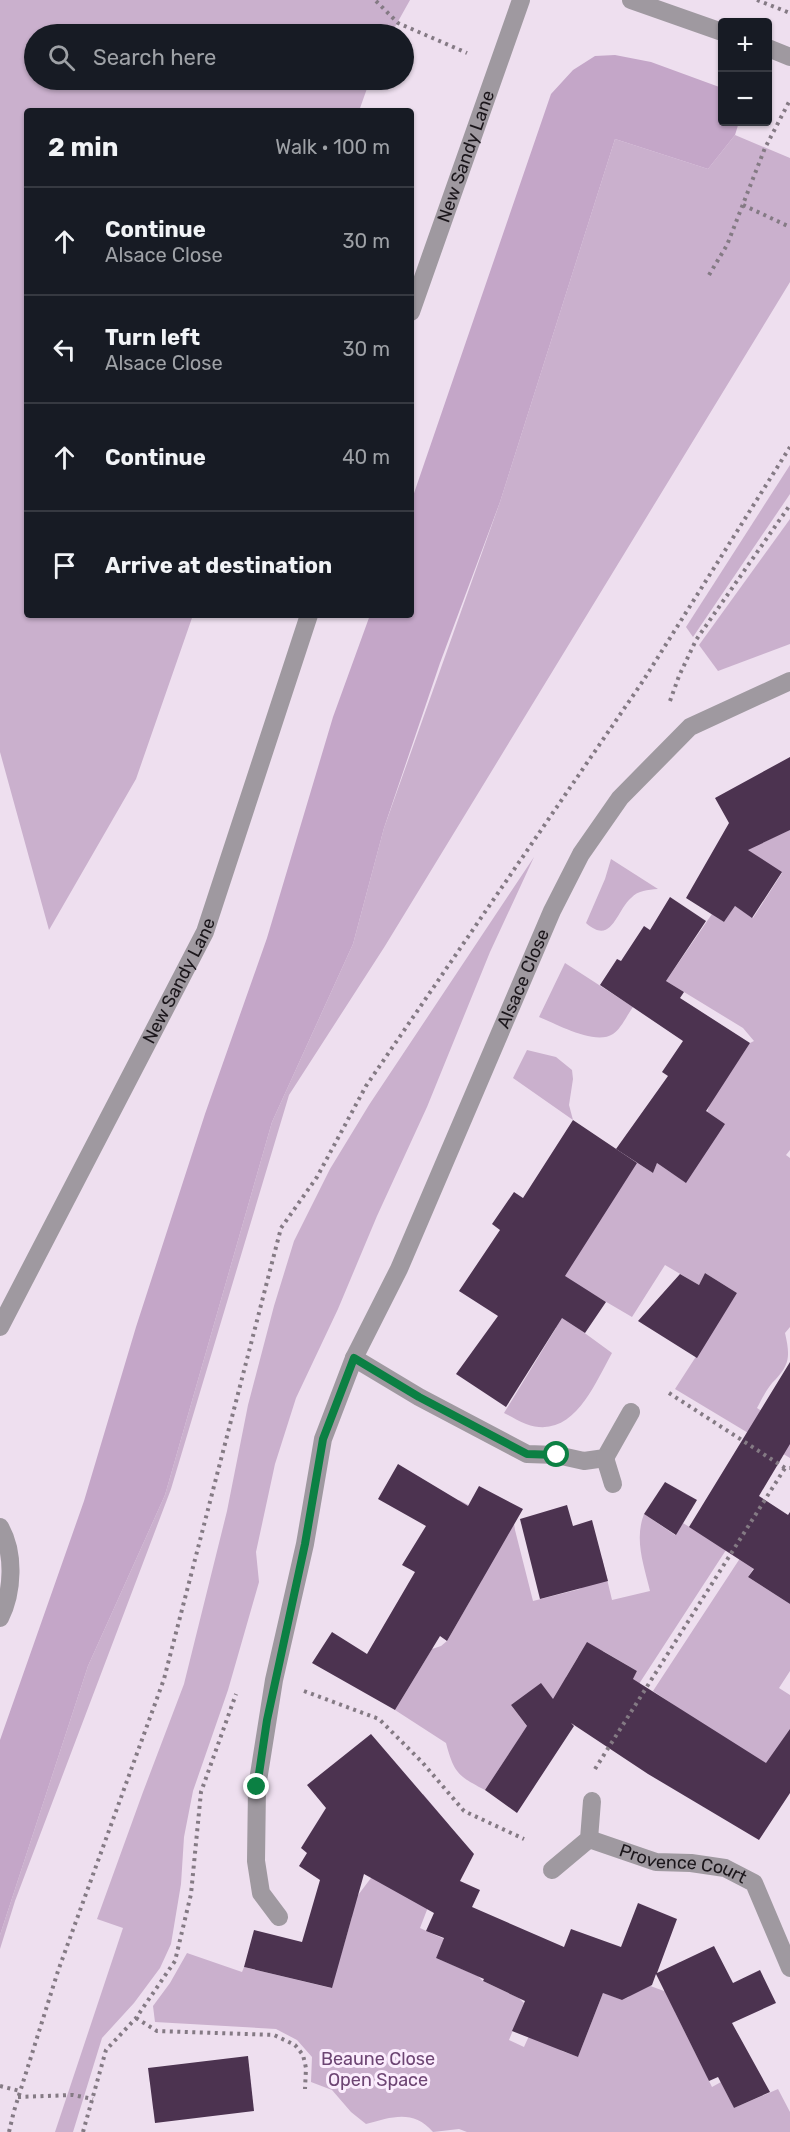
<!DOCTYPE html>
<html lang="en">
<head>
<meta charset="utf-8">
<style>
  :root { --surface:#171b24; --page:#242831; --text:#f1f3f6; --muted:#9ea1a6; --line:#363941 }
  body { margin:0; font-family:Rubik,sans-serif; background:var(--page); color:var(--text) }
  .controls { position:absolute; right:18px; top:18px; display:grid; overflow:hidden; border-radius:6px; box-shadow:0 2px 4px #0004 }
  .controls button { width:54px; height:54px; display:grid; place-items:center; padding:0; border:0; border-bottom:2px solid var(--line); background:var(--surface); color:var(--text); font:30px sans-serif }
  .stop { position:absolute; width:18px; height:18px; margin:-14px; border:4px solid #0b8043; border-radius:50%; background:#fff }
  .stop.end { background:#0b8043; border-color:#fff; box-shadow:0 2px 6px #0008 }
  .list { margin:0; padding:0; list-style:none }
  h2 { display:flex; justify-content:space-between; align-items:center; height:78px; margin:0; padding:0 24px; font-size:26px }
  h2 small { font-size:20px; font-weight:400; color:var(--muted) }
  .list li { display:grid; grid-template-columns:39px 1fr auto; gap:18px; align-items:center; box-sizing:border-box; height:108px; padding:0 24px; border-top:2px solid var(--line) }
  .list b { display:block; font-size:22px; white-space:nowrap }
  .list p { margin:0; font-size:20px; white-space:nowrap; color:var(--muted) }
  .list em { font-size:20px; font-style:normal; color:var(--muted) }
  .icon { flex:none; width:33px; height:33px; fill:none; stroke:currentColor; stroke-width:2; stroke-linecap:round; stroke-linejoin:round }
  .map { position:relative; flex:none; width:790px; height:2132px; overflow:hidden }
  .search { position:absolute; background:var(--surface); box-shadow:0 2px 4px #0004; left:24px; top:24px; width:390px; height:66px; display:flex; align-items:center; gap:15px; box-sizing:border-box; padding:0 21px; border-radius:33px; color:var(--muted); font-size:22px }
  .panel { position:absolute; background:var(--surface); box-shadow:0 2px 4px #0004; left:24px; top:108px; width:390px; height:510px; border-radius:6px }
  .map>svg:first-child { display:block }
  .green { fill:#cab0cd }
  .forest { fill:#c4a6c8 }
  .building { fill:#4c3350 }
  .lines { fill:none; stroke-linecap:round; stroke-linejoin:round }
  .path { stroke:#847a84; stroke-width:4; stroke-dasharray:3 4.5; stroke-linecap:butt }
  .minor { stroke:#9f99a0; stroke-width:18 }
  .route { stroke:#0b8043; stroke-width:8 }
  .labels { text-anchor:middle; stroke-width:6; stroke-linejoin:round; paint-order:stroke }
  .street-label { font-size:18px; fill:#1b161b; stroke:#fbecfd }
  .park-label { font-size:18px; fill:#6d4573; stroke:#fbecfd }
</style>
</head>
<body>
<div class="map">
<svg width="790" height="2132" viewBox="0 0 790 2132">
  <rect width="100%" height="100%" fill="#eedfef"/>
  <g class="green">
    <path d="M0 0H410L391 34H34V80H370L359 111H27V615H193L136 779 49 930 0 752Z"/>
    <path d="M735 135 790 158V282L385 946 289 1095 171 1489 15 1901 0 1949V1935L88 1666 165 1495 272 1122 353 944 384 828 500 502 615 139 708 169Z"/>
    <path d="M790 465V494L693 637 686 627Z"/>
    <path d="M790 519V644L718 671 699 645Z"/>
    <path d="M790 818V1150L786 1155 790 1158V1327L785 1333C790 1355 790 1364 776 1379 768 1386 762 1399 757 1408L790 1429V1458L675 1389 737 1293 705 1273 699 1285 665 1265 632 1317 591 1293 571 1323 612 1353C594 1385 573 1441 526 1424 518 1421 511 1416 504 1413L556 1328 524 1263 605 1142 653 1173 657 1163 685 1182 710 1103 750 1043 754 1041 743 1028 666 981 712 914 724 922 735 906 753 918 782 873 731 839 760 844 787 831Z"/>
    <path d="M534 857 490 952 427 1107 377 1216 338 1309 296 1398 275 1464 256 1552 259 1582 228 1690 193 1791 184 1837 181 1884 171 1944 160 1968 134 2003 102 2038 73 2132H55L123 1928 97 1919 143 1792 184 1684 227 1511 248 1405 274 1306 294 1241 330 1169 369 1105Z"/>
    <path d="M611 859 658 889C647 890 639 890 631 898 616 911 612 946 586 923L605 879Z"/>
    <path d="M565 963 633 1007C627 1015 621 1029 613 1034 595 1046 557 1024 539 1017Z"/>
    <path d="M527 1050 556 1057 572 1070 573 1079 569 1105 573 1120 513 1078Z"/>
    <path d="M459 1500 499 1521 511 1503 515 1530 533 1601 580 1589 602 1558 612 1600 650 1591C644 1565 634 1540 644 1514L675 1535 683 1523 726 1550 637 1687 631 1683 637 1671 603 1651 594 1666 578 1657 566 1677 567 1703 511 1705 535 1737 522 1734 485 1790C458 1776 454 1773 446 1743L395 1710 432 1649 441 1646 447 1641 482 1580 439 1533Z"/>
    <path d="M773 1508 788 1515 748 1577 790 1604V1671L779 1688 790 1695V1752L764 1766 653 1691Z"/>
    <path d="M423 1794 449 1825 433 1855 445 1863 420 1928 444 1939 436 1958 478 1976 483 1981 519 1998 524 2003 509 2040 524 2047 537 2018 562 2051 578 2057 605 1988 607 1994 622 2000 629 1997 634 1980 664 1991 676 1964 680 1962 694 1994 675 2012 712 2087 721 2082 734 2108 778 2089 790 2112V2132H467L459 2129 433 2132C413 2109 392 2117 366 2124L351 2112 332 2090 311 2082 312 2057 297 2040 276 2029 155 2022 153 2006 170 1983 187 1953 242 1972 244 1967 331 1988 352 1917 349 1907 371 1878Z"/>
  </g>
  <path class="forest" d="M615 55 651 62 722 88V122H739L735 135 708 169 615 139 500 502 440 663 384 828 353 944 272 1122 165 1495 88 1666 0 1935V1740L84 1501 136 1327 205 1114 267 938 333 717 370 615H411V502L551 94 573 70 595 56Z"/>
  <g class="building">
    <path d="M790 757V830L748 850 782 872 752 918 735 906 724 922 686 898 729 823 715 798Z"/>
    <path d="M670 897 706 921 666 981 684 992 680 998 750 1043 706 1111 725 1124 686 1183 657 1163 653 1173 616 1149 668 1076 662 1072 683 1041 600 985 617 959 621 961 644 926 650 930Z"/>
    <path d="M573 1120 637 1163 565 1276 606 1302 585 1333 562 1318 506 1407 456 1374 498 1316 459 1291 500 1230 492 1224 514 1192 523 1198Z"/>
    <path d="M705 1273 737 1293 697 1358 638 1321 680 1274 699 1285Z"/>
    <path d="M790 1362V1444L759 1496 788 1515 790 1512V1604L748 1577 754 1569 689 1527Z"/>
    <path d="M398 1464 468 1506 479 1486 523 1509 447 1641 440 1636 395 1710 312 1663 332 1632 367 1654 415 1572 402 1565 426 1526 378 1499Z"/>
    <path d="M665 1482 697 1500 676 1535 644 1514Z"/>
    <path d="M567 1505 573 1526 592 1520 608 1581 540 1599 520 1519Z"/>
    <path d="M587 1642 637 1671 633 1679 766 1763 790 1729V1793L759 1840 648 1774 571 1723 574 1726 517 1813 485 1790 527 1726 511 1705 541 1683 553 1699Z"/>
    <path d="M371 1734 474 1854 460 1881 480 1890 472 1907 564 1947 571 1929 621 1947 638 1903 677 1919 657 1973 714 1946 733 1983 760 1970 776 2003 732 2023 770 2092 734 2108 718 2077 709 2081 656 1974 652 1985 622 2000 603 1993 578 2057 512 2031 525 2001 483 1981 484 1979 436 1958 444 1938 426 1931 434 1913 364 1874 332 1988 244 1967 254 1930 302 1942 320 1880 299 1866 307 1853 301 1848 326 1808 307 1785Z"/>
    <path d="M248 2056 254 2111 155 2123 148 2068Z"/>
  </g>
  <g class="lines">
    <g class="path">
      <path d="M757 0 790 13"/>
      <path d="M376 1 398 23 467 53"/>
      <path d="M743 205 790 227"/>
      <path d="M709 275 727 245 765 148 790 100"/>
      <path d="M670 701 679 676 696 640 790 505"/>
      <path d="M669 1393 785 1468H790"/>
      <path d="M304 1691 379 1719 422 1762 464 1811 524 1839"/>
      <path d="M595 1769 785 1468"/>
      <path d="M136 2018 157 2031 274 2035 295 2045 303 2055 306 2068 305 2089"/>
      <path d="M0 2086 20 2091"/>
      <path d="M18 2097 73 2095 93 2099"/>
      <path d="M9 2132 14 2111 58 1971 164 1679 281 1228 317 1177 366 1086 643 681 790 447"/>
      <path d="M83 2132 106 2050 136 2018 175 1961 191 1894 201 1792 236 1694"/>
    </g>
    <g class="minor">
      <path d="M631 0 722 32"/>
      <path d="M768 48 790 57"/>
      <path id="s1" d="M411 312 521 0"/>
      <path id="s2" d="M0 1327 205 932 309 615"/>
      <path d="M354 1358 419 1397 527 1454 557 1455 584 1461 605 1458 631 1412"/>
      <path d="M605 1458 613 1484"/>
      <path d="M0 1527C15 1553 13 1592 0 1618"/>
      <path id="s3" d="M589 1839 656 1862 691 1863 725 1868 754 1883 790 1968"/>
      <path d="M552 1870 589 1839 592 1801"/>
      <path id="s4" d="M279 1917 261 1893 256 1861 257 1787 274 1680 305 1544 323 1439 354 1358 399 1269 552 911 581 854 620 798 690 727 790 681"/>
    </g>
  </g>
  <g class="lines">
    <path class="route" d="M257 1787 267 1720 305 1544 323 1439 354 1358 419 1397 527 1454 557 1455"/>
  </g>
  <g class="labels">
    <g class="street-label">
      <text dy="6" stroke="none"><textPath href="#s1" startOffset="165">New Sandy Lane</textPath></text>
      <text dy="6" stroke="none"><textPath href="#s4" startOffset="993">Alsace Close</textPath></text>
      <text dy="6" stroke="none"><textPath href="#s2" startOffset="390">New Sandy Lane</textPath></text>
      <text dy="6" stroke="none"><textPath href="#s3" startOffset="98">Provence Court</textPath></text>
    </g>
    <g class="park-label">
      <text x="378" y="2065">Beaune Close<tspan x="378" dy="21">Open Space</tspan></text>
    </g>
  </g>
</svg>
<div class="controls">
<button>+</button>
<button>−</button>
</div>
<div class="stop" style="left:557px;top:1455px"></div>
<div class="stop end" style="left:257px;top:1787px"></div>
<div class="search"><svg class="icon" aria-label="search" viewBox="0 0 24 24"><circle cx="10" cy="10" r="6"/><path d="M15 15l6 6"/></svg>Search here</div>
<section class="panel">
<h2>2 min<small>Walk · 100 m</small></h2>
<ul class="list">
<li><svg class="icon" aria-label="ahead" viewBox="0 0 24 24"><path d="M12 20V5M6 11l6-6 6 6"/></svg><div><b>Continue</b><p>Alsace Close</p></div><em>30 m</em></li>
<li><svg class="icon" aria-label="left" viewBox="0 0 24 24"><path d="M17 20v-9H6M10 6l-5 5 5 5"/></svg><div><b>Turn left</b><p>Alsace Close</p></div><em>30 m</em></li>
<li><svg class="icon" aria-label="ahead" viewBox="0 0 24 24"><path d="M12 20V5M6 11l6-6 6 6"/></svg><div><b>Continue</b></div><em>40 m</em></li>
<li><svg class="icon" aria-label="arrive" viewBox="0 0 24 24"><path d="M6 21V4h12l-3 4 3 4H6"/></svg><div><b>Arrive at destination</b></div></li>
</ul>
</section>
</div>
</body>
</html>
